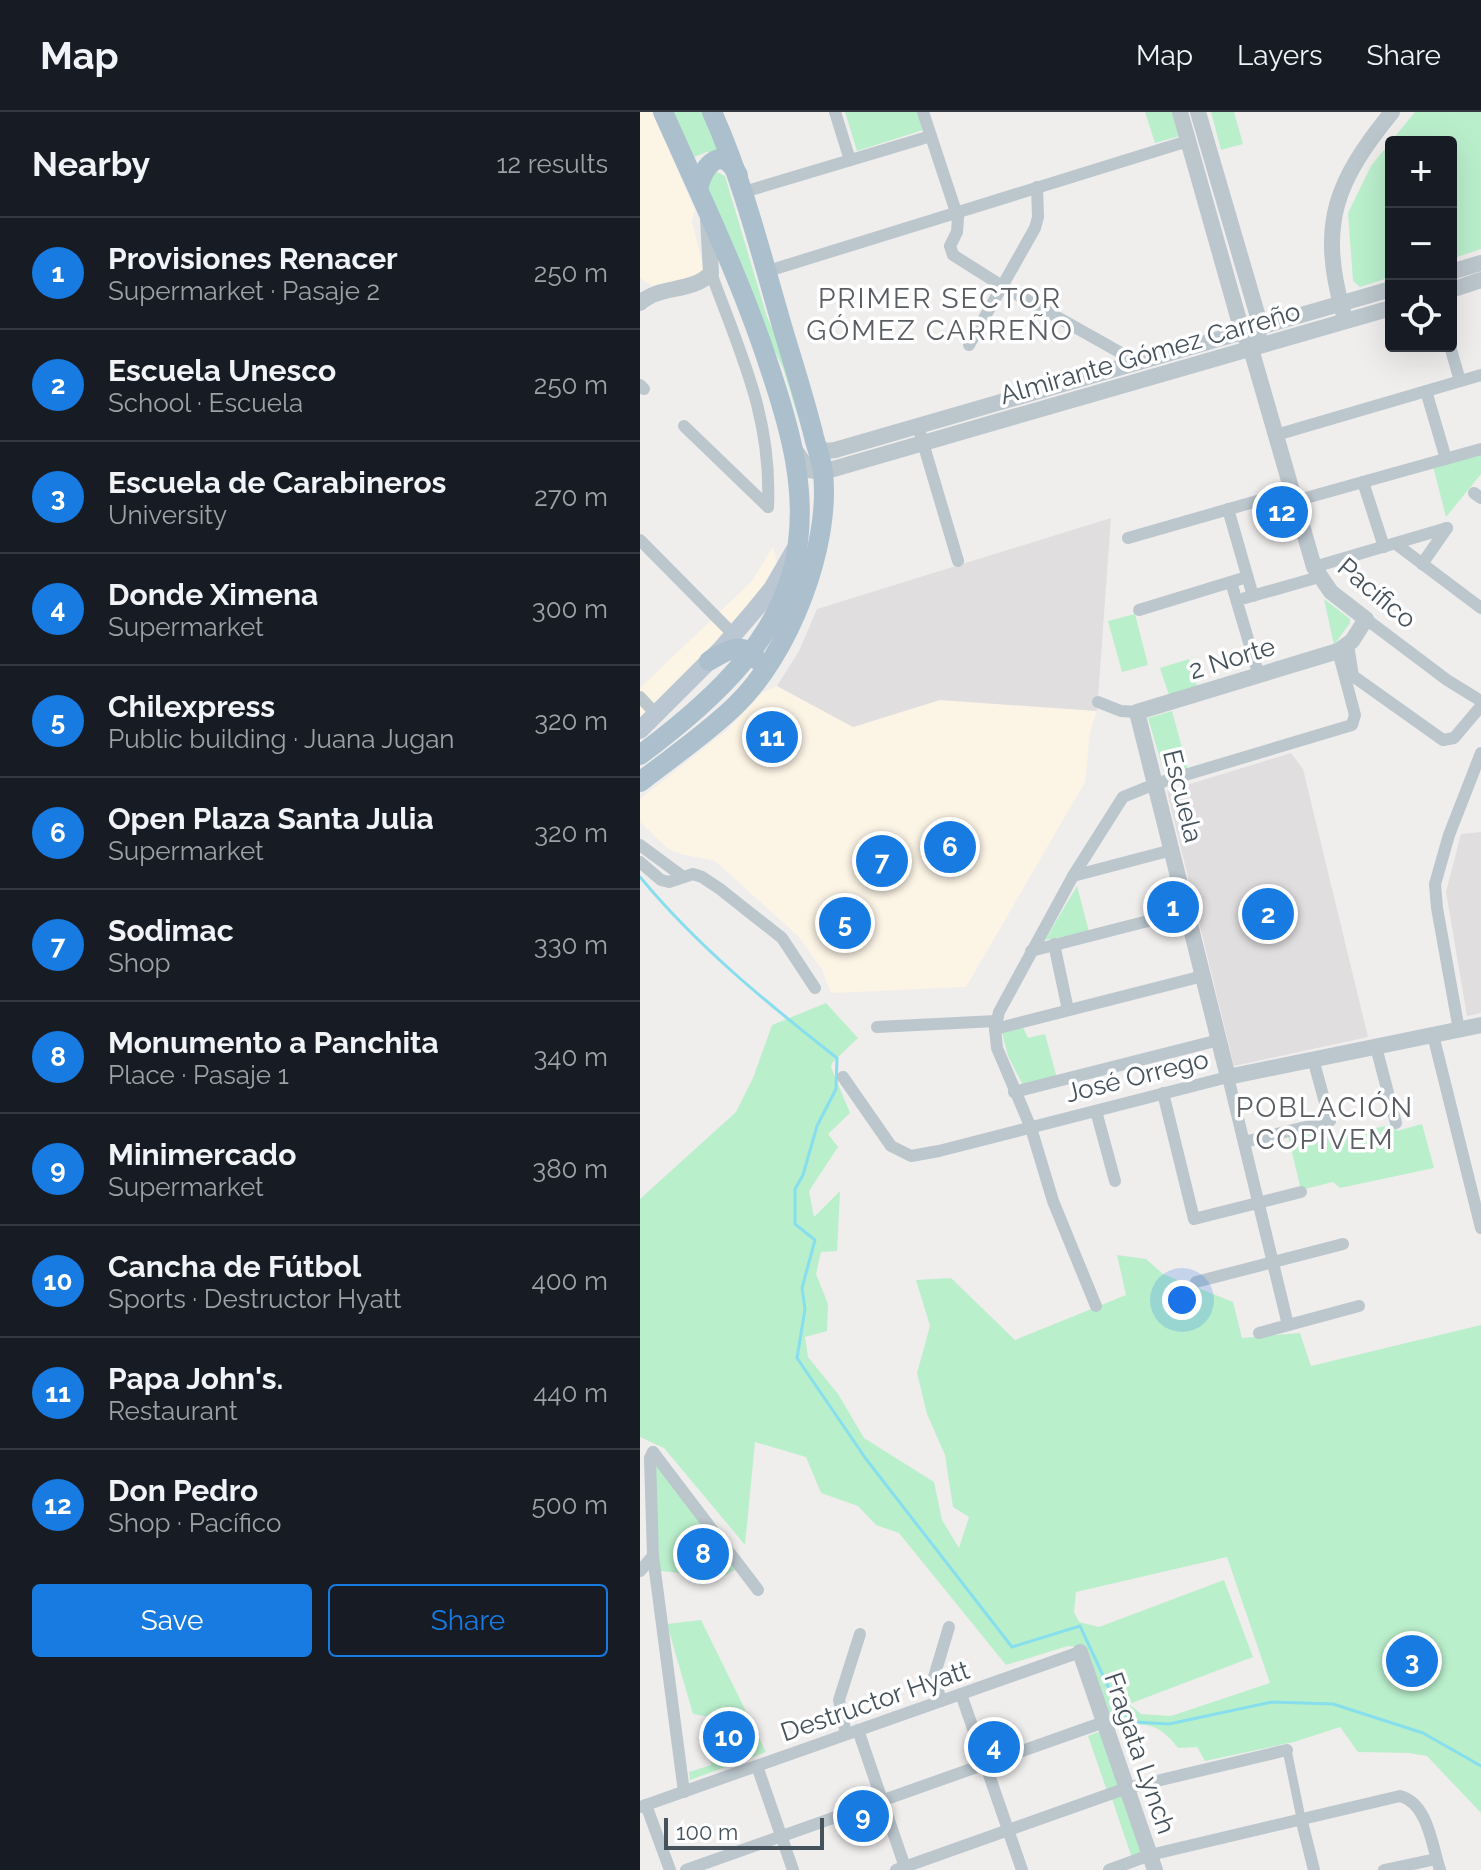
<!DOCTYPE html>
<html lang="en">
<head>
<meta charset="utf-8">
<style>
  :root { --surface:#171b24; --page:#242831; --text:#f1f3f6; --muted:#9ea1a6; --line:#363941; --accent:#177be1 }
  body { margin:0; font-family:Raleway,sans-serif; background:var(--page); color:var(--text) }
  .controls { position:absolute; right:24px; top:24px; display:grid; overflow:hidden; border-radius:8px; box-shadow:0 8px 32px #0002 }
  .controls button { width:72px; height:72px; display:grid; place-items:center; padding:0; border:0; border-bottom:2px solid var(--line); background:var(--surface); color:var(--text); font:40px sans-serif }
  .scale { position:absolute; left:24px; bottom:20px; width:160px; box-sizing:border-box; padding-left:8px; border:4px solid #45525b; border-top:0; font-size:22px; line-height:28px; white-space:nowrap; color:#45525b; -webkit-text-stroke:6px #fff; paint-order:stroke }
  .you { position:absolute; left:542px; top:1188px; width:28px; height:28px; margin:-20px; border:6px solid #fff; border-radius:50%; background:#1a73e8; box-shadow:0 0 0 12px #1a73e833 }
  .badge { display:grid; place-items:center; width:52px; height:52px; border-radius:50%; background:var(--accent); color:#fff; font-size:26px; font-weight:700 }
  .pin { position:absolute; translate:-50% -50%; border:4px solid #fff; box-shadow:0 2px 8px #0006 }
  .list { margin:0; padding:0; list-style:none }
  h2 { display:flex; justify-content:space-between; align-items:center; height:104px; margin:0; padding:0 32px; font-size:34px }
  h2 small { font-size:26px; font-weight:400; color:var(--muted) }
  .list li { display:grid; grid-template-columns:52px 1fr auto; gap:24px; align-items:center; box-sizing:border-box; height:112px; padding:0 32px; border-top:2px solid var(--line) }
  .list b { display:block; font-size:30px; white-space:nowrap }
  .list p { margin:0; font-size:26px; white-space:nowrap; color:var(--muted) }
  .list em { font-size:26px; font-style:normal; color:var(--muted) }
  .actions { display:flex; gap:16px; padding:24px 32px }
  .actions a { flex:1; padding:18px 0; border:2px solid var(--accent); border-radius:8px; text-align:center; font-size:28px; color:var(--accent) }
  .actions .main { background:var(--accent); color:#fff }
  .icon { flex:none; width:44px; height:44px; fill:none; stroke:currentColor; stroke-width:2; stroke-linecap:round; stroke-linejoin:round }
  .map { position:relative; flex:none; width:841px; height:1758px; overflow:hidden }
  header { display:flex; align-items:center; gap:48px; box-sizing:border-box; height:112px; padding:0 40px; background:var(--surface); border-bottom:2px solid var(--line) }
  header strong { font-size:38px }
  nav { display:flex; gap:44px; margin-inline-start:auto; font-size:28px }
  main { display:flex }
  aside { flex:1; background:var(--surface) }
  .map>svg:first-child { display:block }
  .commercial { fill:#fcf4e5 }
  .education { fill:#e1dedf }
  .green { fill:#baefcc; fill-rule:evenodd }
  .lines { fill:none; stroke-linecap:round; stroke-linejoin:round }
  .stream { stroke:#87deed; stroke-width:3 }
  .pedestrian { stroke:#bbc6cd; stroke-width:9 }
  .minor { stroke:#bbc6cd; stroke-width:12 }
  .tertiary { stroke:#bbc6cd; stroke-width:16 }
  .secondary { stroke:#bac7d2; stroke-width:18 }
  .primary { stroke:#acbfcd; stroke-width:20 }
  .labels { text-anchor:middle; stroke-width:7; stroke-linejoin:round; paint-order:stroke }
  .street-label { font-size:26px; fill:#45525b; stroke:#fff }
  .neighbourhood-label { font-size:28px; letter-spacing:2px; fill:#5a5e62; stroke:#fff }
</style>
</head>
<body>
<header>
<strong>Map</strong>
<nav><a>Map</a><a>Layers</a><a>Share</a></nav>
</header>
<main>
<aside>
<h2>Nearby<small>12 results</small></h2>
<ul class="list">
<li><span class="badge">1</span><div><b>Provisiones Renacer</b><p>Supermarket · Pasaje 2</p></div><em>250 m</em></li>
<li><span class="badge">2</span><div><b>Escuela Unesco</b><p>School · Escuela</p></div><em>250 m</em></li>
<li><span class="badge">3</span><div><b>Escuela de Carabineros</b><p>University</p></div><em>270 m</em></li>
<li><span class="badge">4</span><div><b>Donde Ximena</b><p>Supermarket</p></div><em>300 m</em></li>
<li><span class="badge">5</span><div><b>Chilexpress</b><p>Public building · Juana Jugan</p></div><em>320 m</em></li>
<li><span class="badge">6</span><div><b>Open Plaza Santa Julia</b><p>Supermarket</p></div><em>320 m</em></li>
<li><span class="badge">7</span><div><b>Sodimac</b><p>Shop</p></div><em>330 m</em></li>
<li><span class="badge">8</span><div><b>Monumento a Panchita</b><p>Place · Pasaje 1</p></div><em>340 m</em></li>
<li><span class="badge">9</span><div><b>Minimercado</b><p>Supermarket</p></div><em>380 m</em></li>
<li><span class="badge">10</span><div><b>Cancha de Fútbol</b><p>Sports · Destructor Hyatt</p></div><em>400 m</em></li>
<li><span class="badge">11</span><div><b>Papa John's.</b><p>Restaurant</p></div><em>440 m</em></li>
<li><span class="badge">12</span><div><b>Don Pedro</b><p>Shop · Pacífico</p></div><em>500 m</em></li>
</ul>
<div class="actions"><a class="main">Save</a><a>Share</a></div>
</aside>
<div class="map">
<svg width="841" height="1758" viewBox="0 0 841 1758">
  <rect width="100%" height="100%" fill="#f0eded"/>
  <g class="commercial">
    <path d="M0 0H12L55 98 52 110 64 158 60 162 14 175 0 166Z"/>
    <path d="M133 435 138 454 119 486 0 610V576L112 469Z"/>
    <path d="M137 574 213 615 300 588 457 599 450 620 445 670 326 875 191 881 181 856 158 824 75 749 40 742 27 736 0 710V687L87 618 122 581Z"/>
  </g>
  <g class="education">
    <path d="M471 406 457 599 300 588 213 615 137 574 159 539 177 497Z"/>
    <path d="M651 641 663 657 728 925 594 954 527 679Z"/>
    <path d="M841 720V901L827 904 806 780 821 722Z"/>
  </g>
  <g class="green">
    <path d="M28 0H66L84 41 67 40 54 45Z"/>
    <path d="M205 0H277L283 18 217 39Z"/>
    <path d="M505 0H533L540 24 515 31Z"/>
    <path d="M571 0H594L603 32 581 38Z"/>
    <path d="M775 0H841V137L811 147V30H751V165L720 175 713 169 708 101 731 54Z"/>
    <path d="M75 59 85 64 127 205 141 234 167 334 143 256 119 207 65 72Z"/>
    <path d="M841 340V362L806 405 793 354Z"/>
    <path d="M684 487 710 507V511L694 533Z"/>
    <path d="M495 502 508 553 482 560 468 509Z"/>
    <path d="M549 547 557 574 529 583 520 556Z"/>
    <path d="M532 599 548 658 525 664 508 606Z"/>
    <path d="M437 774 449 820 405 828Z"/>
    <path d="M186 891 218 926 192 951 191 955 210 1001 188 1022 198 1035 169 1079 174 1105 200 1079 197 1139 181 1140 176 1162 188 1192 187 1219 165 1225 168 1245 198 1282 224 1326 294 1370 302 1408 319 1436 329 1405 313 1395 305 1343 287 1302 277 1261 290 1214 276 1168 311 1166 375 1228 486 1183 477 1143 506 1147 523 1162 593 1190 602 1226 660 1221 671 1254 841 1213V1701L787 1644 769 1641 718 1640 700 1615 654 1630 565 1649 557 1635 538 1636C518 1610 506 1611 475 1614L443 1535 428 1534 366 1553 259 1421 236 1413 218 1394 181 1381 166 1345 115 1330 105 1433 24 1336 0 1325V1087L96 1000 113 966 132 913ZM587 1445 630 1571 531 1604 501 1602 489 1592 613 1545 584 1468 459 1515 439 1510 434 1500 436 1480Z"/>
    <path d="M382 913 388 926 405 922 417 966 384 975 368 944 361 917Z"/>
    <path d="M754 1012 757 1019 782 1012 794 1056 700 1076 693 1070 661 1078 648 1024 687 1014 691 1026Z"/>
    <path d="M13 1343 95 1458 82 1465 20 1459Z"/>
    <path d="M61 1508 126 1640 50 1668 49 1660 71 1653 70 1605 53 1602 27 1512Z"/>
    <path d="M461 1619 481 1675 467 1679 448 1624Z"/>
    <path d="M486 1681 509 1744 493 1749 472 1687Z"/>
  </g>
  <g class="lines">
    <path class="stream" d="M0 765C57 834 127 891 197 946L196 977 177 1014 163 1063 155 1077V1112L175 1128 162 1176 165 1197 157 1246 226 1347 372 1535 440 1514 479 1598 495 1610 529 1612 632 1590 693 1592 783 1621 841 1654"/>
    <path class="pedestrian" d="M647 1638 661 1706"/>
    <g class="minor">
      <path d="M195 0 210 48"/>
      <path d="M283 0 318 106 317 120 310 134 313 143 362 174 497 250"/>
      <path d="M104 80 291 24"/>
      <path d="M128 159 548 29"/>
      <path d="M71 161C101 243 132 305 128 395"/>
      <path d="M329 233 395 116 398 105 397 75"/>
      <path d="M810 234 820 269"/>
      <path d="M0 273 4 277"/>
      <path d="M786 279 806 347"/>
      <path d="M44 314 128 395"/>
      <path d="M278 314 318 449"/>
      <path d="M636 323 841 263"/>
      <path d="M723 370 744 435"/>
      <path d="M834 381 841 386"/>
      <path d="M655 389 841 337"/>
      <path d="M588 397 613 484"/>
      <path d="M488 426 652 379"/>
      <path d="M0 428 94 523"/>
      <path d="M756 432 841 496"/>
      <path d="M782 452 807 416"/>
      <path d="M674 455 807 416"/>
      <path d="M591 470 619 564"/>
      <path d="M605 486 679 465"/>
      <path d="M499 498 607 465"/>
      <path d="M726 507 807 568 841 589"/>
      <path d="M708 533 713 564 803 628 814 626 841 594"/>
      <path d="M0 585 17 603"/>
      <path d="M458 590 481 599 497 600"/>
      <path d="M0 733 42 764"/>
      <path d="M0 750 21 768 29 770 53 762 62 765 80 777 142 826 175 876"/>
      <path d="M433 764 532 738"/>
      <path d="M414 832 428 898"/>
      <path d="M391 839 547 799"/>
      <path d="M237 915 356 909"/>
      <path d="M355 917 563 864"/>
      <path d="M819 918 797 796 795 772 809 723 841 641"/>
      <path d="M793 923 841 1116"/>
      <path d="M736 935 756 1011"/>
      <path d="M203 965 251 1034 271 1044 299 1039 588 965 648 1213"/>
      <path d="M374 980 579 928"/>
      <path d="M523 981 554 1107 661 1080"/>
      <path d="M456 999 475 1069"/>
      <path d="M604 1030 690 1009 673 947"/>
      <path d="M556 1170 703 1132"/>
      <path d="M456 1194 413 1089 391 1016 357 936 355 917 359 900 433 764 483 685 515 672 712 613 715 603 698 539"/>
      <path d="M619 1221 719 1194"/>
      <path d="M13 1340 10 1346 13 1444 44 1680"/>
      <path d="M13 1340 118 1478"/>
      <path d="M0 1459 13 1444"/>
      <path d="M321 1582 382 1758"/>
      <path d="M301 1589 294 1565 309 1515"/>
      <path d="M218 1618 266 1758"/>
      <path d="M206 1622 199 1588 220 1522"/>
      <path d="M117 1654 153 1758"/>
      <path d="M6 1693 30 1758"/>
      <path d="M0 1695 440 1540"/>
      <path d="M661 1706 674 1758"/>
      <path d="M46 1758 464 1610"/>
      <path d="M256 1758 487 1676 647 1638"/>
      <path d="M469 1758 510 1743 760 1684C788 1691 792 1734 800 1758"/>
      <path d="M744 1758 796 1747"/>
    </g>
    <g class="tertiary">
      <path d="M540 0 602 219 611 237 674 455 691 480 726 507 712 529 698 539 497 600 588 965 841 913"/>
      <path d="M558 0 621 215 617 225"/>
      <path d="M811 160 841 151"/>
      <path d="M811 178 841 168"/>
      <path d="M0 191C21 172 51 182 71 161L68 107"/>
      <path d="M703 200C678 111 696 69 752 0"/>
      <path d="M176 334 186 339 195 338 751 177"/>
      <path d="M155 338 169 358 183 360 751 196"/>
      <path d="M440 1540 515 1758"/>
    </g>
    <path class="secondary" d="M0 618 82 536 113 500 132 477 154 439"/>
    <g class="primary">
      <path d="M58 76C64 52 82 32 98 63"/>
      <path d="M69 549C86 539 102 527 117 548"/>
      <path d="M0 643C70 591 148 523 158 430 165 375 151 321 134 269 105 176 63 89 23 0"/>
      <path d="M0 670C32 645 66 622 95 594 149 543 191 434 183 361 182 349 177 337 174 325 165 288 153 251 142 214 121 142 103 69 72 0"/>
    </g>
  </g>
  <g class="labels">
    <g class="street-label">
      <text transform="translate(510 241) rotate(-16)" y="9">Almirante Gómez Carreño</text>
      <text transform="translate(737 481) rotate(40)" y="9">Pacífico</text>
      <text transform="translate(592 546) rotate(-17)" y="9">2 Norte</text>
      <text transform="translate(543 684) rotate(76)" y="9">Escuela</text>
      <text transform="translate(497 964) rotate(-14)" y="9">José Orrego</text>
      <text transform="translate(235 1589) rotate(-19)" y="9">Destructor Hyatt</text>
      <text transform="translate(500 1641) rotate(71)" y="9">Fragata Lynch</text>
    </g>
    <g class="neighbourhood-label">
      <text x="300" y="196">PRIMER SECTOR<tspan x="300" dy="32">GÓMEZ CARREÑO</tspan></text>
      <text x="685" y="1005">POBLACIÓN<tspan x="685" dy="32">COPIVEM</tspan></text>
    </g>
  </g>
</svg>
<div class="controls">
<button>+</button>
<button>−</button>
<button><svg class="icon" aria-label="locate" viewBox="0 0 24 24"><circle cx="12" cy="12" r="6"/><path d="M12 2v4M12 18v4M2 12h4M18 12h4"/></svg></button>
</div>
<div class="scale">100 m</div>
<div class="you"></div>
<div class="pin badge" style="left:533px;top:795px">1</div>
<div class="pin badge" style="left:628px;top:802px">2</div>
<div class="pin badge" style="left:772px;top:1549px">3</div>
<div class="pin badge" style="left:354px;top:1635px">4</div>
<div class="pin badge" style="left:205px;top:811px">5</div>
<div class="pin badge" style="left:310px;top:735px">6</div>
<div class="pin badge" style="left:242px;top:749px">7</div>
<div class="pin badge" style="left:63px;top:1442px">8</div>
<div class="pin badge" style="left:223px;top:1704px">9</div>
<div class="pin badge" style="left:89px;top:1625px">10</div>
<div class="pin badge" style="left:132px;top:625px">11</div>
<div class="pin badge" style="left:642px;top:400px">12</div>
</div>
</main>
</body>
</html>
